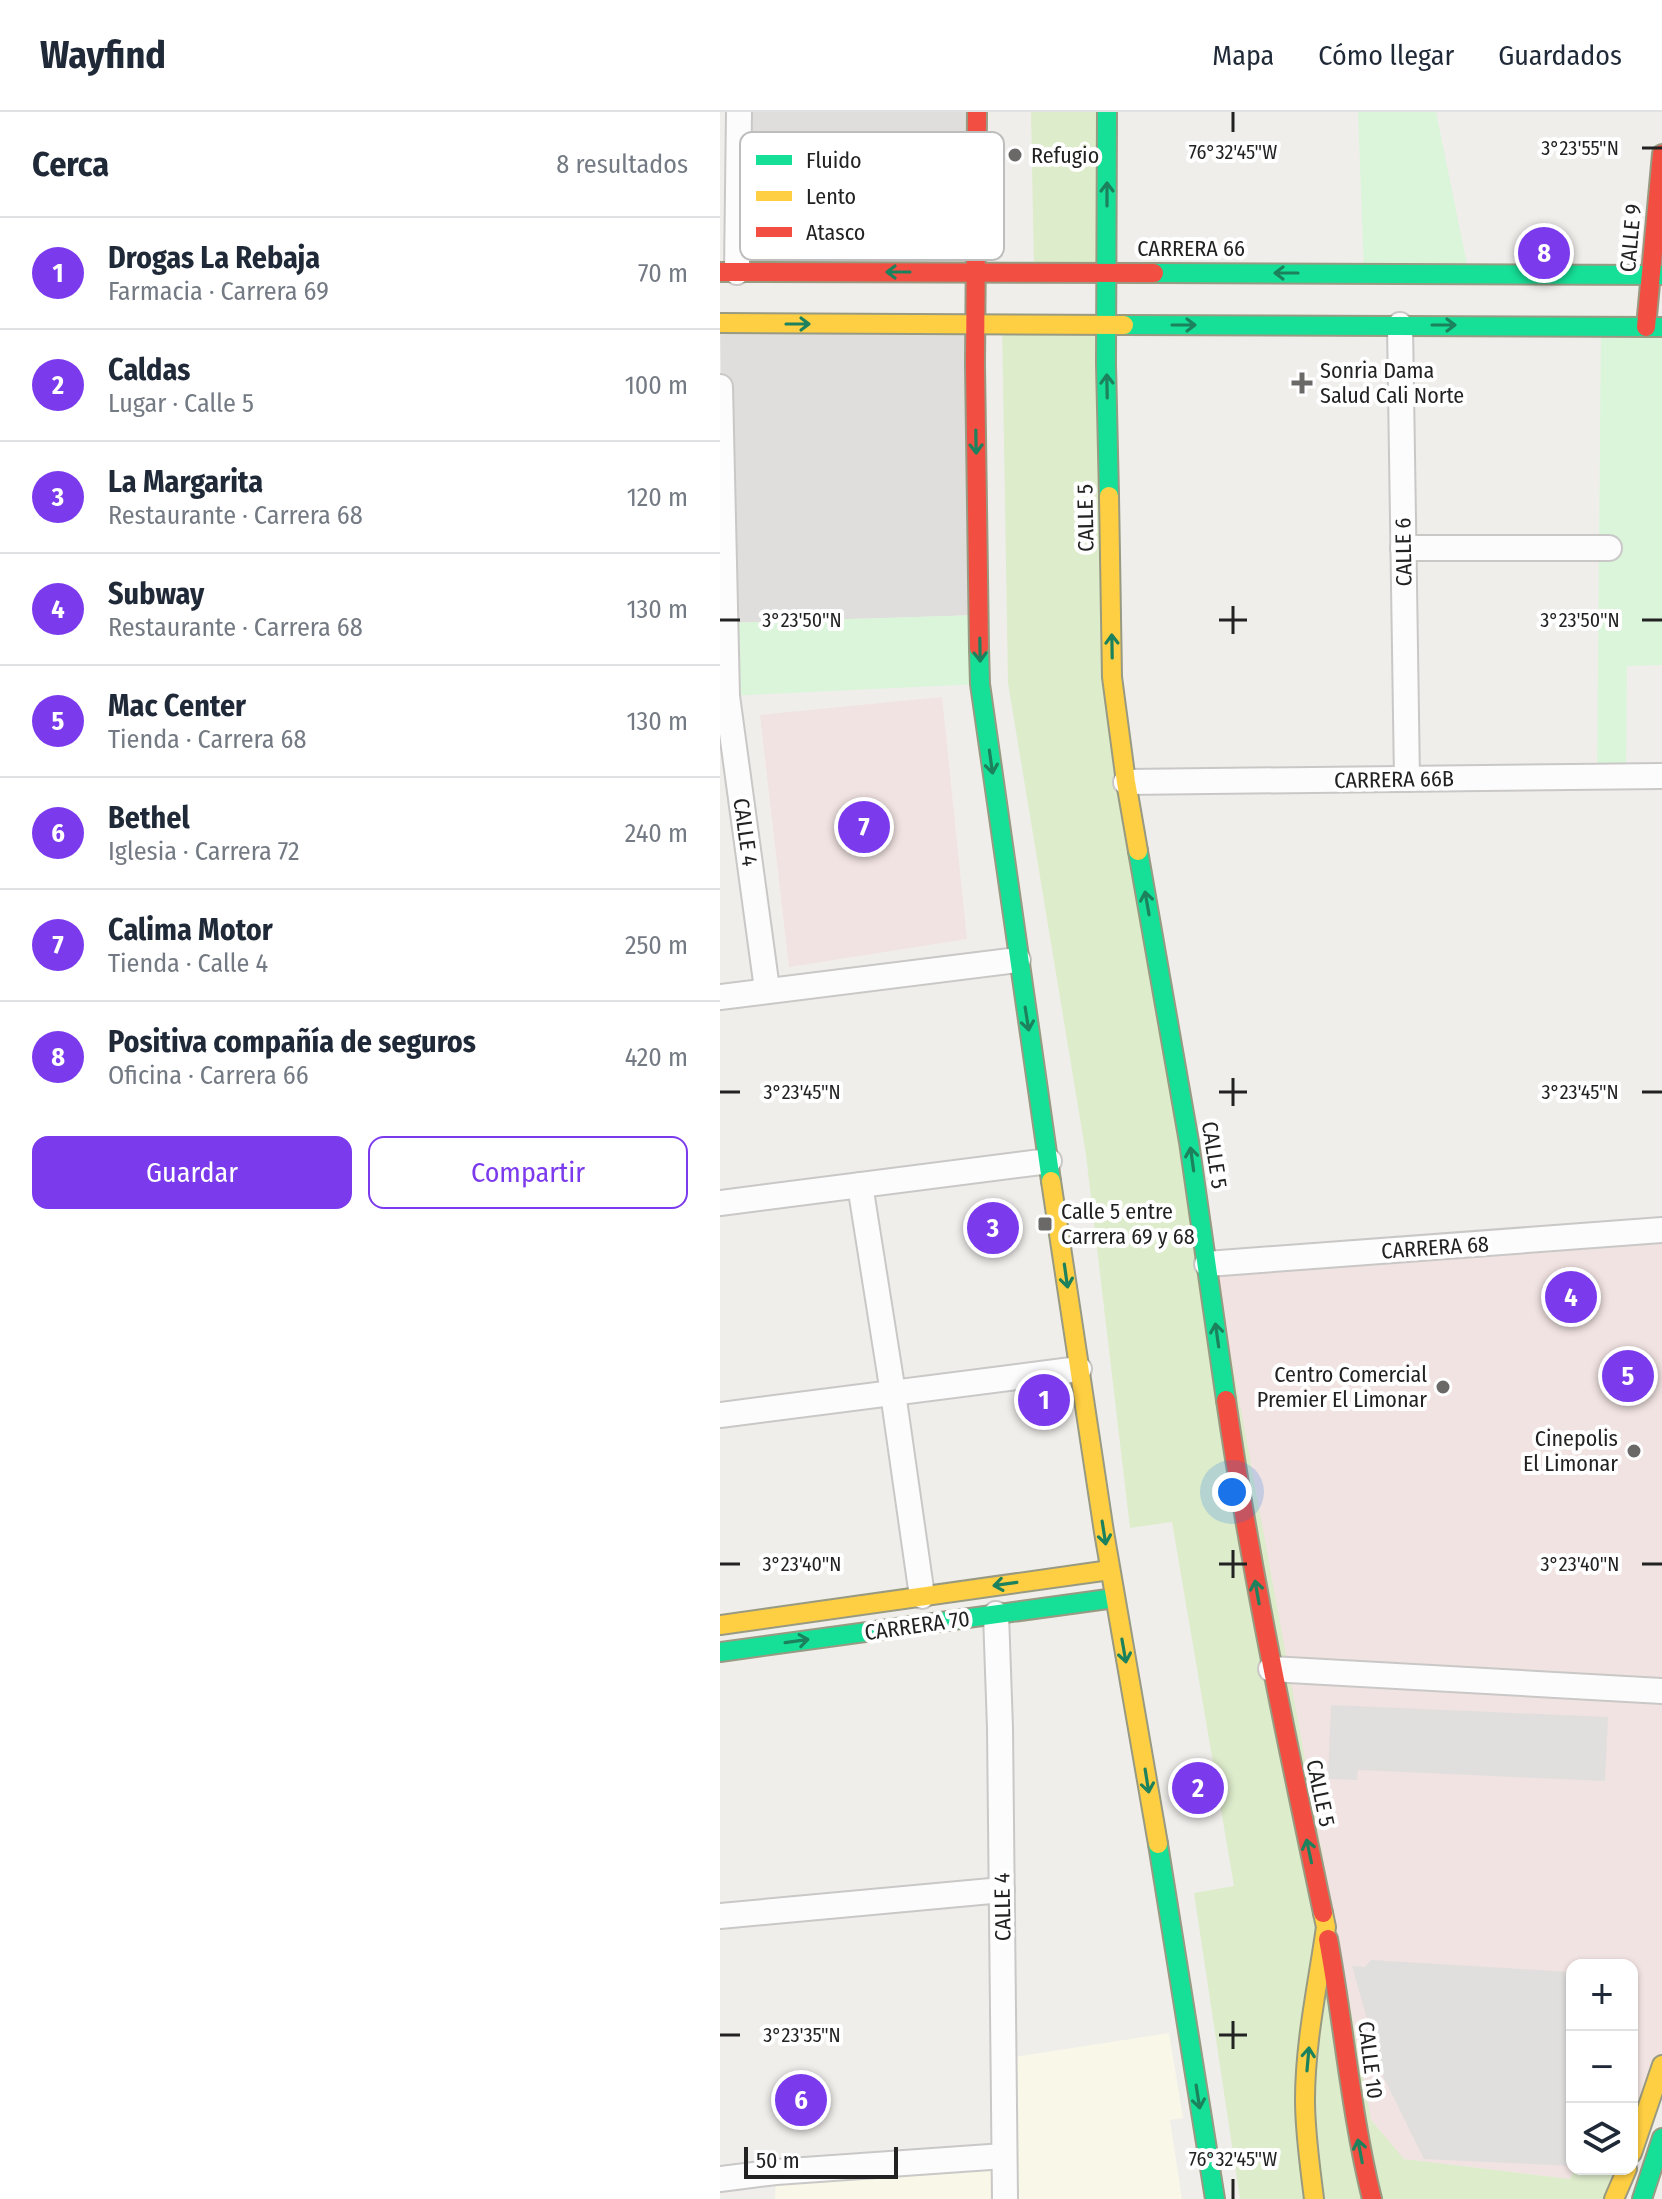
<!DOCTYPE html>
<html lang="es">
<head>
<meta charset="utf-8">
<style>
  :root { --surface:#fff; --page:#f2f2f3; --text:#1f2937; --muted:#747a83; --line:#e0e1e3; --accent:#7c3aed }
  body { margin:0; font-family:"Fira Sans Condensed",sans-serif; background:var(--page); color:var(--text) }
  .controls { position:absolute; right:24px; bottom:24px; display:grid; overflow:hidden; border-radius:16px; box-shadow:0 2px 6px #0004 }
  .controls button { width:72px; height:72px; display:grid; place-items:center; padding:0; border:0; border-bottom:2px solid var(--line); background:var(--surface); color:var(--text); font:40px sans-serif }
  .scale { position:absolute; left:24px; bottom:20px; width:154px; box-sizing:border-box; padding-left:8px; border:4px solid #222; border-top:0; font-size:22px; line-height:28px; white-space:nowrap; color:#222; -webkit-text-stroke:6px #fff; paint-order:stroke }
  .you { position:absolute; left:512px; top:1380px; width:28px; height:28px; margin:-20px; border:6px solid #fff; border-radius:50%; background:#1a73e8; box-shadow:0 0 0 12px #1a73e833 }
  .badge { display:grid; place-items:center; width:52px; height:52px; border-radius:50%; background:var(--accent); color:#fff; font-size:26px; font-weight:700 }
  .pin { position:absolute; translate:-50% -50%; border:4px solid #fff; box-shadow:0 2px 8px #0006 }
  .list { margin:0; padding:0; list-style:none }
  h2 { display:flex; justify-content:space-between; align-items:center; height:104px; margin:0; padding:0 32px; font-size:34px }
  h2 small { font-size:26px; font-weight:400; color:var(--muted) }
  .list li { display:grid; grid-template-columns:52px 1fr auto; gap:24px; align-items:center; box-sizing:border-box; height:112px; padding:0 32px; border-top:2px solid var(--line) }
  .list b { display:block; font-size:30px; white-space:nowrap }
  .list p { margin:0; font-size:26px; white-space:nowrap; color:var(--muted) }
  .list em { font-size:26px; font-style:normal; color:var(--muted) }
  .actions { display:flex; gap:16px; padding:24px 32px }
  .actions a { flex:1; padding:18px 0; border:2px solid var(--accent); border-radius:16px; text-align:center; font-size:28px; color:var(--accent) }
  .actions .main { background:var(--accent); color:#fff }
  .icon { flex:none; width:44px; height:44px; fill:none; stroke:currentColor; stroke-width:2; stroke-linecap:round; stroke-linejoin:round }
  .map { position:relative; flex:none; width:942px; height:2087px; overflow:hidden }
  header { display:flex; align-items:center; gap:48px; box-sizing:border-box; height:112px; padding:0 40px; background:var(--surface); border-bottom:2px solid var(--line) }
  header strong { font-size:38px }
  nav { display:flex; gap:44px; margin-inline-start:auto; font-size:28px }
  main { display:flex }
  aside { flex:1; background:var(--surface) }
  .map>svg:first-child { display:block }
  .residential { fill:#dfdedc }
  .commercial { fill:#f1e3e1 }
  .education { fill:#f8f7e8 }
  .grass { fill:#ddeccb }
  .park { fill:#daf5da }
  .parking { fill:#e0dfde }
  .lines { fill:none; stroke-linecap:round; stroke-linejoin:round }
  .street-casing { stroke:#c9c8c7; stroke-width:28 }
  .fast-casing { stroke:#999a82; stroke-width:22 }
  .slow-casing { stroke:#999a82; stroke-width:22 }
  .jam-casing { stroke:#999a82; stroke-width:22 }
  .street { stroke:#fdfcfc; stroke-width:24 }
  .fast { stroke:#16e098; stroke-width:18 }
  .slow { stroke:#ffcf43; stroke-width:18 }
  .jam { stroke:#f24e42; stroke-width:18 }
  .oneway { stroke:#1c815d }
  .ticks { fill:none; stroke:#222; stroke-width:3 }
  .poi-dot { fill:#6a6968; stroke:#fff; stroke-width:3 }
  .labels { text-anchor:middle; stroke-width:8; stroke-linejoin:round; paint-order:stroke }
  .poi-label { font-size:22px; fill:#222; stroke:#fff; text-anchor:start }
  .street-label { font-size:22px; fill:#222; stroke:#fff }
  .key { fill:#fff; stroke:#bdbdbd; stroke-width:2 }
  .key-label { font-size:22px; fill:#222 }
  .ticks-label { font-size:20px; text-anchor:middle; fill:#222; stroke:#fff; stroke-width:8; stroke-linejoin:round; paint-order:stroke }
</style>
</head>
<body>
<header>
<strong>Wayfind</strong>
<nav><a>Mapa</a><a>Cómo llegar</a><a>Guardados</a></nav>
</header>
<main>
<aside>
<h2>Cerca<small>8 resultados</small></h2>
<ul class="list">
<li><span class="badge">1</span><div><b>Drogas La Rebaja</b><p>Farmacia · Carrera 69</p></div><em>70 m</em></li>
<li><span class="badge">2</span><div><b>Caldas</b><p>Lugar · Calle 5</p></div><em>100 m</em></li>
<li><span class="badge">3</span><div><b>La Margarita</b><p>Restaurante · Carrera 68</p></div><em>120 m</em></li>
<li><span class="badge">4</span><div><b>Subway</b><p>Restaurante · Carrera 68</p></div><em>130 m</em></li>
<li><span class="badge">5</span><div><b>Mac Center</b><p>Tienda · Carrera 68</p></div><em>130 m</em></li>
<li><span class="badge">6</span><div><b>Bethel</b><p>Iglesia · Carrera 72</p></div><em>240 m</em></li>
<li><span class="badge">7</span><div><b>Calima Motor</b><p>Tienda · Calle 4</p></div><em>250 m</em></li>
<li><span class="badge">8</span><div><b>Positiva compañía de seguros</b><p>Oficina · Carrera 66</p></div><em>420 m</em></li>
</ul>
<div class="actions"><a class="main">Guardar</a><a>Compartir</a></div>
</aside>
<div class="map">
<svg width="942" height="2087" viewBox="0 0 942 2087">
  <rect width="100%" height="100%" fill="#f0eeeb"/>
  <g class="residential">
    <path d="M19 0H257L256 160H17Z"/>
    <path d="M0 211 256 212 259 503 5 511Z"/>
  </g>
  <g class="commercial">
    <path d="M222 585 247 827 69 855 40 603Z"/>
    <path d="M942 1118V1953L912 1997V1853H852V2057H855L850 2067 683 2047 651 2008 487 1152Z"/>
  </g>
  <g class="education">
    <path d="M449 1921 463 2006 450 2008 462 2087H297L294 1945Z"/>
    <path d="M284 2044 285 2087H55L56 2060Z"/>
  </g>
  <g class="grass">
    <path d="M311 0H387L386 160H314Z"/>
    <path d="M282 212 386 213 406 670 651 2008 684 2047 850 2067 855 2057H907L894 2087H520L474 1781 514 1774 452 1410 410 1416 366 1043 288 571Z"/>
  </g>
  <g class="park">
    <path d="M638 0H716L749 162 644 161Z"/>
    <path d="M881 215H942V553L907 554 906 664 877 665Z"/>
    <path d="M259 503 260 572 7 584 5 511Z"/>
  </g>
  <g class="parking">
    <path d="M611 1593 888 1605 885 1669 638 1658 637 1668 608 1667Z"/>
    <path d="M651 1848 852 1860V2054L704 2047 663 1964 632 1854 645 1855Z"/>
  </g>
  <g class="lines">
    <defs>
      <g id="street">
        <path d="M17 160 19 0"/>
        <path d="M680 213 687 667"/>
        <path d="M0 275 7 584 47 877"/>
        <path d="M683 436H889"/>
        <path d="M406 670 942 664"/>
        <path d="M0 885 298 848"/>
        <path d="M140 1073 173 1281 202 1484"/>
        <path d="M0 1091 329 1049"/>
        <path d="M487 1152 942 1118"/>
        <path d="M0 1303 359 1257"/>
        <path d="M276 1502 280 1616 285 2087"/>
        <path d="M551 1557 942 1579"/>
        <path d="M0 1804 282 1778"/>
        <path d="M0 2067 56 2060 284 2044"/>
      </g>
      <g id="fast">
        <path d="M387 0 386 252 389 384"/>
        <path d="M434 161 942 163"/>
        <path d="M404 213 942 215"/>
        <path d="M259 536 260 572 331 1069"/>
        <path d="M418 739 469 1030 506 1288"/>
        <path d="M0 1540 395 1486"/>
        <path d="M438 1732 495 2087"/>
        <path d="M922 2087 942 2026"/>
      </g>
      <g id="slow">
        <path d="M0 211 404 213"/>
        <path d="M389 384 392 565 406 670 418 739"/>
        <path d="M331 1069 384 1420 438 1732"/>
        <path d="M0 1513 390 1458"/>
        <path d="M912 2041 942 1953"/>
        <path d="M594 2087C590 2054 585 2021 585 1988 585 1930 598 1872 606 1815L603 1801"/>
        <path d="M894 2087 907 2057"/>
      </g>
      <g id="jam">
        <path d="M257 0 255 252 259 536"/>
        <path d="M0 160 434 161"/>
        <path d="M926 215 942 42"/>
        <path d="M506 1288C531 1460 567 1630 603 1801"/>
        <path d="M608 1827C624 1914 631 2002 652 2087"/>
      </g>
    </defs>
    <use href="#street" class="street-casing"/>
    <use href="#fast" class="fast-casing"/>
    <use href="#slow" class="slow-casing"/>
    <use href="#jam" class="jam-casing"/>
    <use href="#street" class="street"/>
    <use href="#fast" class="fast"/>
    <use href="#slow" class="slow"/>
    <use href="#jam" class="jam"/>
  </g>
  <defs><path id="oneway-shaft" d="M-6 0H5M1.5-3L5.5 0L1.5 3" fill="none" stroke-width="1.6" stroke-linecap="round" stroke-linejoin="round" transform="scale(2)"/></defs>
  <g class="oneway">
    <use href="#oneway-shaft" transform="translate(387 82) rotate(-90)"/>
    <use href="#oneway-shaft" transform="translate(178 160) rotate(180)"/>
    <use href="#oneway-shaft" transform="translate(566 161) rotate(-180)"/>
    <use href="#oneway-shaft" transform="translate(78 212)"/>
    <use href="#oneway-shaft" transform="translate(464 213)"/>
    <use href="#oneway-shaft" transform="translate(724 213)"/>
    <use href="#oneway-shaft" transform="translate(387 274) rotate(-91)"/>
    <use href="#oneway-shaft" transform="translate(256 330) rotate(89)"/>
    <use href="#oneway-shaft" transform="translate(392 534) rotate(-91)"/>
    <use href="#oneway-shaft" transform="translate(260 538) rotate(89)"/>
    <use href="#oneway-shaft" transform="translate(271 650) rotate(82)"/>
    <use href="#oneway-shaft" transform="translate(427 791) rotate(-100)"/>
    <use href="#oneway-shaft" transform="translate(307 907) rotate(81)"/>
    <use href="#oneway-shaft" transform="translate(472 1047) rotate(-98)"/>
    <use href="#oneway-shaft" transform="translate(346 1164) rotate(82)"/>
    <use href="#oneway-shaft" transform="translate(497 1223) rotate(-98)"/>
    <use href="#oneway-shaft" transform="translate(384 1421) rotate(81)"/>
    <use href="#oneway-shaft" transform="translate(285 1472) rotate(172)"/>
    <use href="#oneway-shaft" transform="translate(537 1480) rotate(-100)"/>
    <use href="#oneway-shaft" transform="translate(77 1529) rotate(-8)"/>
    <use href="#oneway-shaft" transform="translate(404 1539) rotate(80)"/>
    <use href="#oneway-shaft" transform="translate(427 1669) rotate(81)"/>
    <use href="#oneway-shaft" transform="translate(589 1739) rotate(-102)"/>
    <use href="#oneway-shaft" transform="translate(588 1947) rotate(-85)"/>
    <use href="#oneway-shaft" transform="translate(478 1985) rotate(81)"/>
    <use href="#oneway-shaft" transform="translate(640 2039) rotate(-101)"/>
  </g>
  <path class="ticks" d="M513 0V20M922 36H942M513 494V522M0 508H20M499 508H527M922 508H942M513 966V994M0 980H20M499 980H527M922 980H942M513 1438V1466M0 1452H20M499 1452H527M922 1452H942M513 1909V1937M0 1923H20M499 1923H527M513 2067V2087"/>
  <g class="poi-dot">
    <circle cx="295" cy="43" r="8"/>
    <path d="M578 259h8v8h8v8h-8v8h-8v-8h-8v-8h8z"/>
    <rect x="317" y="1104" width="16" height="16" rx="4"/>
    <circle cx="723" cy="1275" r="8"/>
    <circle cx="914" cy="1339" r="8"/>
  </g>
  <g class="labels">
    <g class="poi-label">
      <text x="311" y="51">Refugio</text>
      <text x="600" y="266">Sonria Dama<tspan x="600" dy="25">Salud Cali Norte</tspan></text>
      <text x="341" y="1107">Calle 5 entre<tspan x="341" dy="25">Carrera 69 y 68</tspan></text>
      <text x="707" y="1270" text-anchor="end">Centro Comercial<tspan x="707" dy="25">Premier El Limonar</tspan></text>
      <text x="898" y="1334" text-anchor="end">Cinepolis<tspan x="898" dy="25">El Limonar</tspan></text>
    </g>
    <g class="street-label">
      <text transform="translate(910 126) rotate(-85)" y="8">CALLE 9</text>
      <text x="471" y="144">CARRERA 66</text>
      <text transform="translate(365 406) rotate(-91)" y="8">CALLE 5</text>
      <text transform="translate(683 440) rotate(-91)" y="8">CALLE 6</text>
      <text transform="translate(674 667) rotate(-1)" y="8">CARRERA 66B</text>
      <text transform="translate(26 720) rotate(82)" y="8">CALLE 4</text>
      <text transform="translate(495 1043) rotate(81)" y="8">CALLE 5</text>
      <text transform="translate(715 1135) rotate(-4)" y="8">CARRERA 68</text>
      <text transform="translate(197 1513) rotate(-8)" y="8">CARRERA 70</text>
      <text transform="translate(601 1681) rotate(78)" y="8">CALLE 5</text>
      <text transform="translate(282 1795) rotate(-91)" y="8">CALLE 4</text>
      <text transform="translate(651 1948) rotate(83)" y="8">CALLE 10</text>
    </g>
  </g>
  <rect x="20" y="20" width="264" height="128" rx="12" class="key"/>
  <rect x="36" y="43" width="36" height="10" fill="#16e098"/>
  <rect x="36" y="79" width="36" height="10" fill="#ffcf43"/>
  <rect x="36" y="115" width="36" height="10" fill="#f24e42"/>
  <g class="key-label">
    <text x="86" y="56">Fluido</text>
    <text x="86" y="92">Lento</text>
    <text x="86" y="128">Atasco</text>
  </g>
  <g class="ticks-label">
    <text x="860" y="43">3°23'55"N</text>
    <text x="513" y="47">76°32'45"W</text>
    <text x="82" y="515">3°23'50"N</text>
    <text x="860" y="515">3°23'50"N</text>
    <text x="82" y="987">3°23'45"N</text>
    <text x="860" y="987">3°23'45"N</text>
    <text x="82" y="1459">3°23'40"N</text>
    <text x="860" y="1459">3°23'40"N</text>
    <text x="82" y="1930">3°23'35"N</text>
    <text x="513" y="2054">76°32'45"W</text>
  </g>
</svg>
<div class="controls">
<button>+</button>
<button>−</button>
<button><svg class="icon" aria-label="layers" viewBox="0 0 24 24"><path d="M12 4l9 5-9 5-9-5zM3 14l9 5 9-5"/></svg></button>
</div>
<div class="scale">50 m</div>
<div class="you"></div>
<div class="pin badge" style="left:324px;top:1288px">1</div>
<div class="pin badge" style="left:478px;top:1676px">2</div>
<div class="pin badge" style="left:273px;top:1116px">3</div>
<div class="pin badge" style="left:851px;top:1185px">4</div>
<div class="pin badge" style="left:908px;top:1264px">5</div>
<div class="pin badge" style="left:81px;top:1988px">6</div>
<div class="pin badge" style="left:144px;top:715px">7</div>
<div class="pin badge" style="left:824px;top:141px">8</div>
</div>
</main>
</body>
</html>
